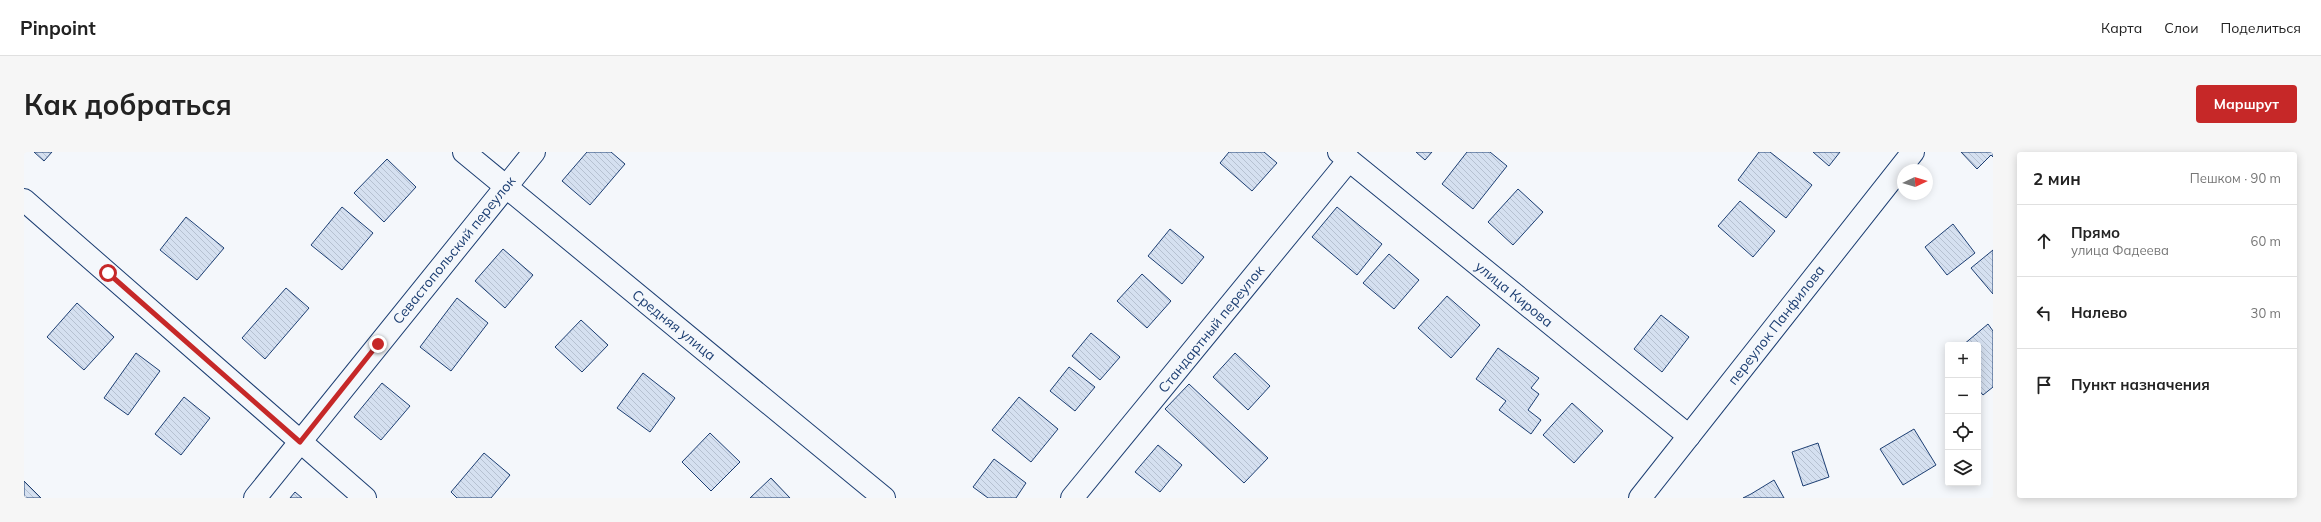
<!DOCTYPE html>
<html lang="ru">
<head>
<meta charset="utf-8">
<style>
  :root { --surface:#fff; --page:#f6f6f6; --text:#222; --muted:#767676; --line:#e0e0e0; --accent:#c62828 }
  body { margin:0; font-family:Mulish,sans-serif; background:var(--page); color:var(--text) }
  .controls { position:absolute; right:12px; bottom:12px; display:grid; overflow:hidden; border-radius:4px; box-shadow:0 2px 10px #0003 }
  .controls button { width:36px; height:36px; display:grid; place-items:center; padding:0; border:0; border-bottom:1px solid var(--line); background:var(--surface); color:var(--text); font:20px sans-serif }
  .compass { position:absolute; left:1873px; top:12px; width:36px; height:36px; border-radius:50%; background:var(--surface); box-shadow:0 2px 10px #0003; rotate:86deg }
  .stop { position:absolute; width:12px; height:12px; margin:-9px; border:3px solid #c62828; border-radius:50%; background:#fff }
  .stop.end { background:#c62828; border-color:#fff; box-shadow:0 1px 4px #0008 }
  .list { margin:0; padding:0; list-style:none }
  h2 { display:flex; justify-content:space-between; align-items:center; height:52px; margin:0; padding:0 16px; font-size:17px }
  h2 small { font-size:13px; font-weight:400; color:var(--muted) }
  .list li { display:grid; grid-template-columns:26px 1fr auto; gap:12px; align-items:center; box-sizing:border-box; height:72px; padding:0 16px; border-top:1px solid var(--line) }
  .list b { display:block; font-size:15px; white-space:nowrap }
  .list p { margin:0; font-size:13px; white-space:nowrap; color:var(--muted) }
  .list em { font-size:13px; font-style:normal; color:var(--muted) }
  .icon { flex:none; width:22px; height:22px; fill:none; stroke:currentColor; stroke-width:2; stroke-linecap:round; stroke-linejoin:round }
  .map { position:relative; flex:none; width:1969px; height:346px; overflow:hidden; border-radius:4px }
  header { display:flex; align-items:center; gap:24px; box-sizing:border-box; height:56px; padding:0 20px; background:var(--surface); border-bottom:1px solid var(--line) }
  header strong { font-size:19px }
  nav { display:flex; gap:22px; margin-inline-start:auto; font-size:14px }
  .intro { display:flex; align-items:center; justify-content:space-between; box-sizing:border-box; height:96px; padding:0 24px }
  h1 { margin:0; font-size:28px }
  .button { padding:10px 18px; border-radius:4px; background:var(--accent); color:#fff; font-size:14px; font-weight:700 }
  main { display:flex; gap:24px; padding:0 24px }
  aside { flex:1; background:var(--surface); border-radius:4px; box-shadow:0 2px 10px #0003 }
  .map>svg:first-child { display:block }
  .building { fill:url(#building-back-hatch); stroke:#1d3f73 }
  .lines { fill:none; stroke-linecap:round; stroke-linejoin:round }
  .street-casing { stroke:#1d3f73; stroke-width:24 }
  .street { stroke:#f4f7fb; stroke-width:22 }
  .route { stroke:#c62828; stroke-width:5 }
  .labels { text-anchor:middle; stroke-width:3; stroke-linejoin:round; paint-order:stroke }
  .street-label { font-size:14px; fill:#1d3f73; stroke:#f4f7fb }
</style>
</head>
<body>
<header>
<strong>Pinpoint</strong>
<nav><a>Карта</a><a>Слои</a><a>Поделиться</a></nav>
</header>
<div class="intro"><h1>Как добраться</h1><a class="button">Маршрут</a></div>
<main>
<div class="map">
<svg width="1969" height="346" viewBox="0 0 1969 346">
  <defs>
    <pattern id="building-back-hatch" width="6" height="6" patternUnits="userSpaceOnUse"><rect width="6" height="6" fill="#d5e0f0"/><path d="M-1 5l2 2M0 0l6 6M5-1l2 2" fill="none" stroke="#b6c1d1"/></pattern>
  </defs>
  <rect width="100%" height="100%" fill="#f4f7fb"/>
  <g class="building">
    <path d="M10 0H28L20 9Z"/>
    <path d="M563 0H587L601 12 566 53 538 29Z"/>
    <path d="M1205 0H1240L1253 11 1228 39 1196 11Z"/>
    <path d="M1392 0H1408L1401 8Z"/>
    <path d="M1443 0H1466L1483 14 1449 57 1418 32Z"/>
    <path d="M1735 0H1746L1788 33 1762 66 1714 28Z"/>
    <path d="M1789 0H1816L1805 14Z"/>
    <path d="M1937 0H1969V5L1967 3 1953 17Z"/>
    <path d="M363 7 392 35 360 70 330 41Z"/>
    <path d="M1494 37 1519 60 1489 93 1464 70Z"/>
    <path d="M1716 49 1751 79 1729 105 1694 74Z"/>
    <path d="M318 55 349 81 318 118 287 93Z"/>
    <path d="M1313 55 1358 92 1333 123 1288 85Z"/>
    <path d="M162 65 200 96 173 128 136 98Z"/>
    <path d="M1929 72 1951 101 1923 123 1901 95Z"/>
    <path d="M1146 77 1180 105 1158 132 1124 104Z"/>
    <path d="M479 97 509 123 481 156 451 129Z"/>
    <path d="M1969 98V142L1947 116Z"/>
    <path d="M1365 102 1395 128 1370 157 1339 131Z"/>
    <path d="M1118 122 1147 149 1123 176 1093 149Z"/>
    <path d="M262 136 285 156 241 207 218 186Z"/>
    <path d="M1423 144 1456 173 1427 206 1394 176Z"/>
    <path d="M433 146 464 171 427 219 396 195Z"/>
    <path d="M53 151 90 185 60 218 23 185Z"/>
    <path d="M1637 163 1665 185 1638 220 1610 197Z"/>
    <path d="M557 168 584 193 558 220 531 195Z"/>
    <path d="M1964 172 1969 179V235L1959 243 1954 237V193H1939Z"/>
    <path d="M1067 181 1096 205 1076 228 1048 204Z"/>
    <path d="M1474 196 1515 226 1507 236 1515 242 1504 258 1517 268 1507 282 1475 258 1482 249 1452 227Z"/>
    <path d="M112 201 136 219 104 263 80 246Z"/>
    <path d="M1211 201 1246 234 1224 258 1189 225Z"/>
    <path d="M1045 215 1071 235 1051 259 1026 239Z"/>
    <path d="M619 221 651 246 626 280 593 256Z"/>
    <path d="M358 231 386 254 357 288 330 265Z"/>
    <path d="M1165 232 1244 306 1220 331 1141 257Z"/>
    <path d="M160 245 186 266 157 303 131 282Z"/>
    <path d="M995 245 1034 277 1007 310 968 278Z"/>
    <path d="M1548 251 1579 279 1550 311 1519 283Z"/>
    <path d="M1890 277 1912 313 1879 333 1856 297Z"/>
    <path d="M686 281 716 310 687 339 658 310Z"/>
    <path d="M1794 291 1805 325 1779 334 1768 300Z"/>
    <path d="M1134 293 1158 313 1136 340 1111 320Z"/>
    <path d="M460 301 486 323 467 346H433L427 340Z"/>
    <path d="M970 307 1002 331 992 346H964L949 335Z"/>
    <path d="M747 326 766 346H726Z"/>
    <path d="M1750 328 1760 346H1719L1727 342Z"/>
    <path d="M0 329 17 346H0Z"/>
    <path d="M271 340 278 346H266Z"/>
  </g>
  <g class="lines">
    <defs>
      <g id="street">
        <path d="M440 0 860 346"/>
        <path d="M1315 0 1665 284"/>
        <path d="M0 48 341 346"/>
        <path d="M231 346 510 0"/>
        <path d="M1048 346 1325 8"/>
        <path d="M1616 346 1889 0"/>
      </g>
    </defs>
    <use href="#street" class="street-casing"/>
    <use href="#street" class="street"/>
  </g>
  <g class="lines">
    <path class="route" d="M84 121 276 290 354 192"/>
  </g>
  <g class="labels">
    <g class="street-label">
      <text transform="translate(430 98) rotate(-51)" y="5">Севастопольский переулок</text>
      <text transform="translate(1490 142) rotate(39)" y="5">улица Кирова</text>
      <text transform="translate(650 173) rotate(39)" y="5">Средняя улица</text>
      <text transform="translate(1752 173) rotate(-52)" y="5">переулок Панфилова</text>
      <text transform="translate(1187 177) rotate(-51)" y="5">Стандартный переулок</text>
    </g>
  </g>
</svg>
<div class="controls">
<button>+</button>
<button>−</button>
<button><svg class="icon" aria-label="locate" viewBox="0 0 24 24"><circle cx="12" cy="12" r="6"/><path d="M12 2v4M12 18v4M2 12h4M18 12h4"/></svg></button>
<button><svg class="icon" aria-label="layers" viewBox="0 0 24 24"><path d="M12 4l9 5-9 5-9-5zM3 14l9 5 9-5"/></svg></button>
</div>
<svg class="compass" viewBox="-18 -18 36 36"><path d="M0-13l5 13h-10z" fill="#e53935"/><path d="M0 13l5-13h-10z" fill="#767676"/></svg>
<div class="stop" style="left:84px;top:121px"></div>
<div class="stop end" style="left:354px;top:192px"></div>
</div>
<aside>
<h2>2 мин<small>Пешком · 90 m</small></h2>
<ul class="list">
<li><svg class="icon" aria-label="ahead" viewBox="0 0 24 24"><path d="M12 20V5M6 11l6-6 6 6"/></svg><div><b>Прямо</b><p>улица Фадеева</p></div><em>60 m</em></li>
<li><svg class="icon" aria-label="left" viewBox="0 0 24 24"><path d="M17 20v-9H6M10 6l-5 5 5 5"/></svg><div><b>Налево</b></div><em>30 m</em></li>
<li><svg class="icon" aria-label="arrive" viewBox="0 0 24 24"><path d="M6 21V4h12l-3 4 3 4H6"/></svg><div><b>Пункт назначения</b></div></li>
</ul>
</aside>
</main>
</body>
</html>
